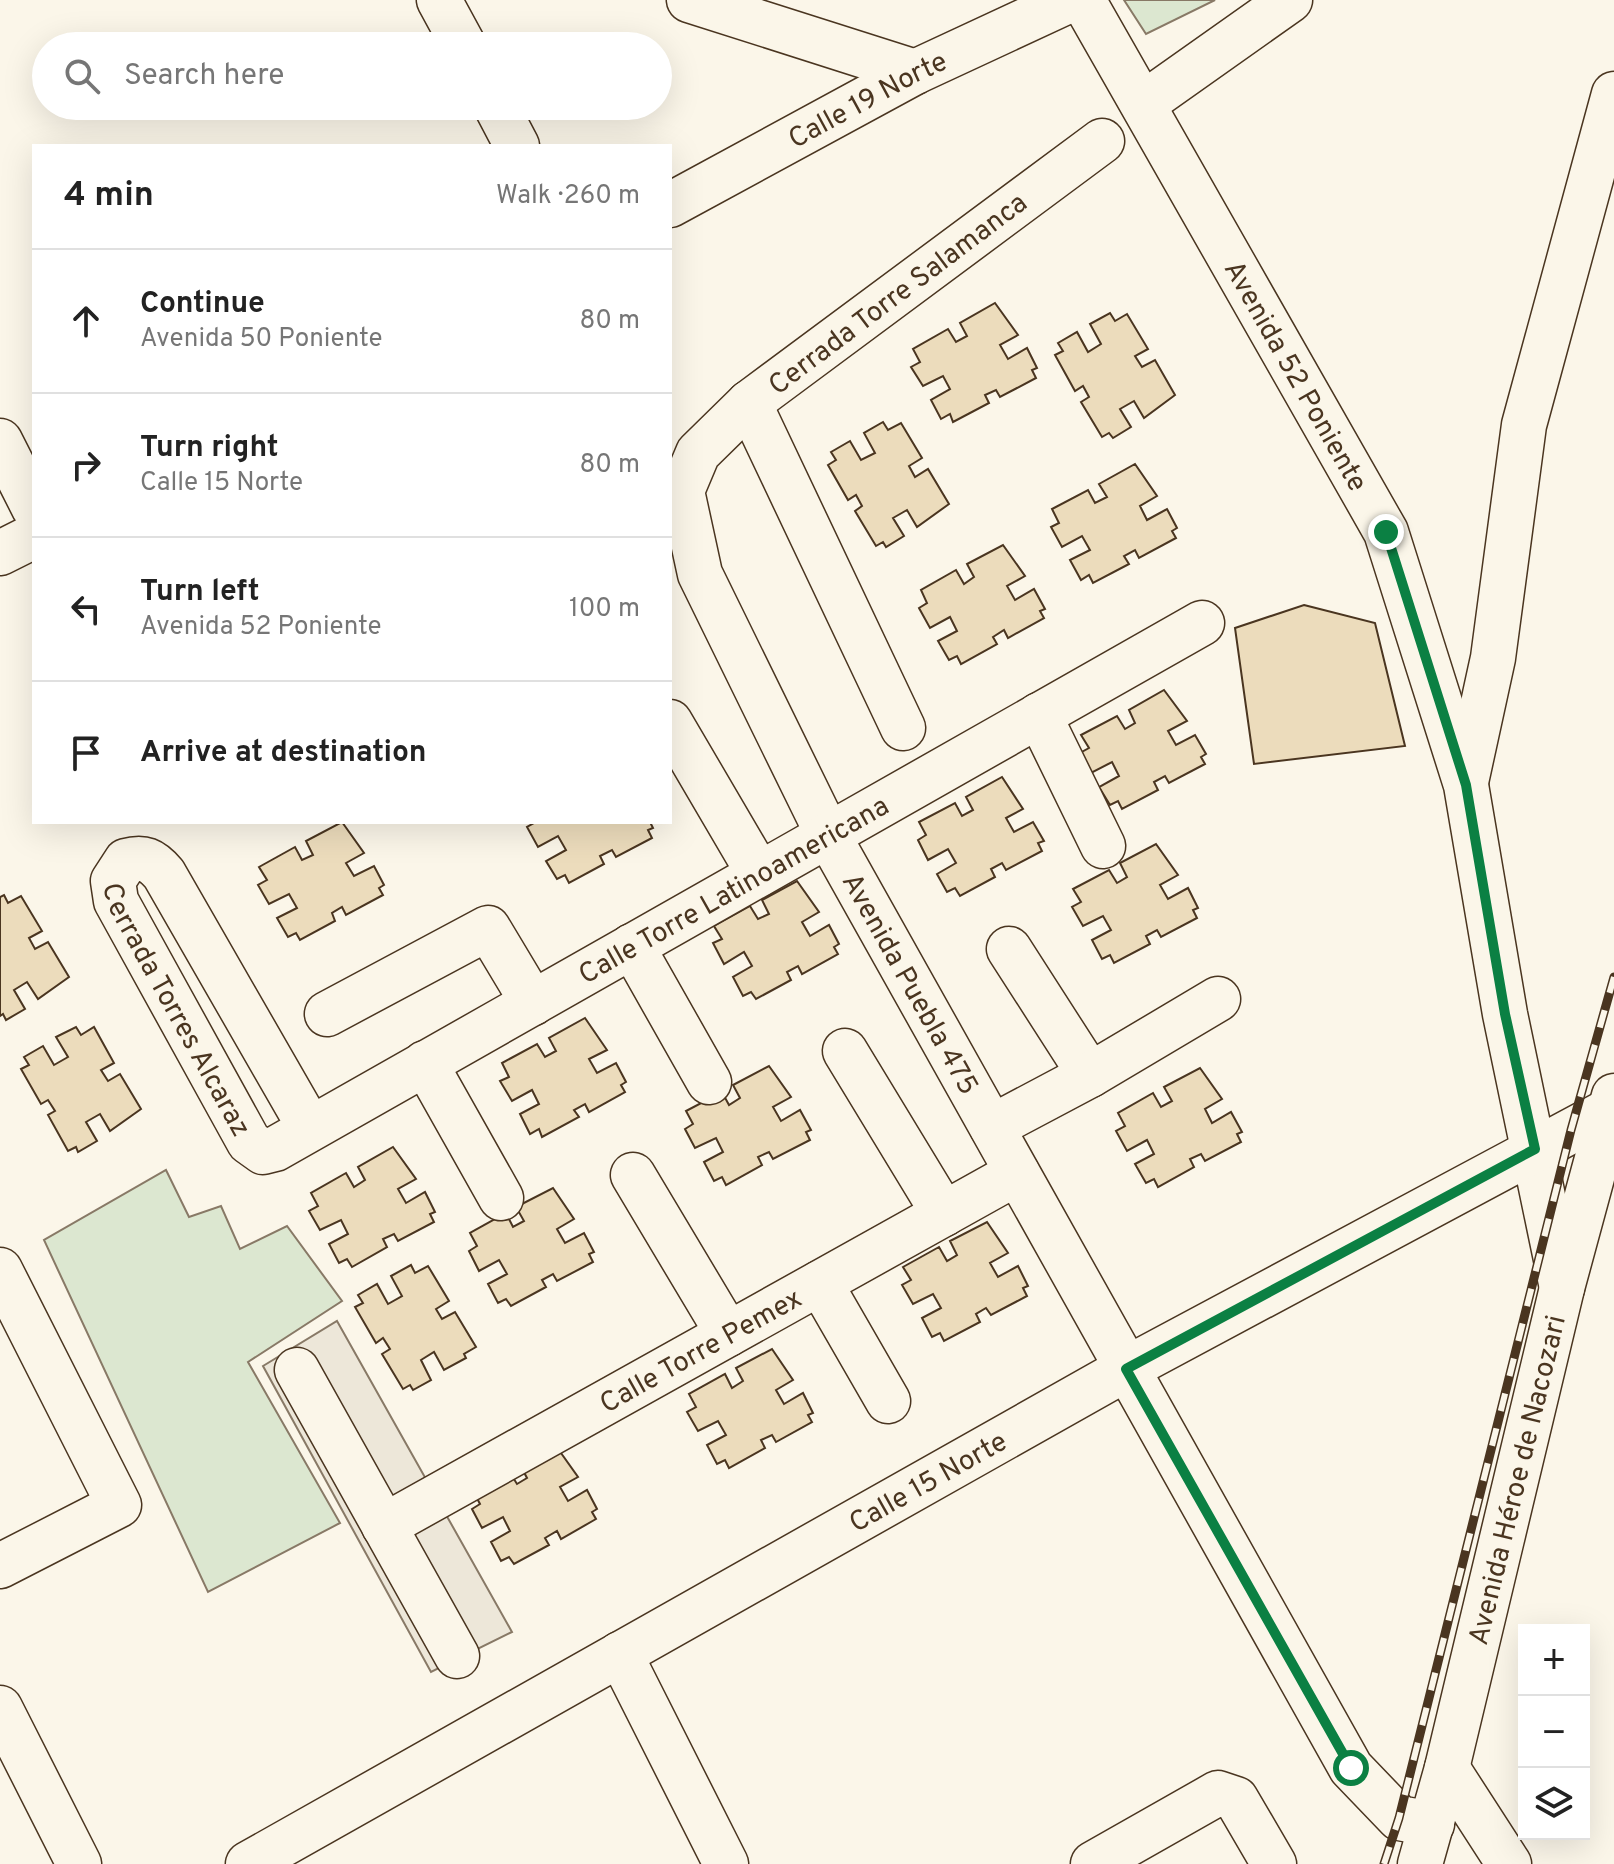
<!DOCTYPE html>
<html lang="en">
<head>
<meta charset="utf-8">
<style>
  :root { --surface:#fff; --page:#f2f2f2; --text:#222; --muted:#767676; --line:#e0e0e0 }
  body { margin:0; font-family:Overpass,sans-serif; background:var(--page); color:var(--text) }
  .controls { position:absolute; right:24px; bottom:24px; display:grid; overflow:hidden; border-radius:0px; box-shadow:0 8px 32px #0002 }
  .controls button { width:72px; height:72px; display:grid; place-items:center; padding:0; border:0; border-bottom:2px solid var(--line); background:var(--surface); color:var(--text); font:40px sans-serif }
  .stop { position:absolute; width:24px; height:24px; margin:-18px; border:6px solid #0b8043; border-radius:50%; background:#fff }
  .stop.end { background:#0b8043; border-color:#fff; box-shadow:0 2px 8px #0008 }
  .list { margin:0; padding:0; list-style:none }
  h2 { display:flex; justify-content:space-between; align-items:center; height:104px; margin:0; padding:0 32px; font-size:34px }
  h2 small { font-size:26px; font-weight:400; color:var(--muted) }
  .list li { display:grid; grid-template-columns:52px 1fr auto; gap:24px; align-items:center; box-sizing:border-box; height:144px; padding:0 32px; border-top:2px solid var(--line) }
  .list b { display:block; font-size:30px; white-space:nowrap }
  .list p { margin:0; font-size:26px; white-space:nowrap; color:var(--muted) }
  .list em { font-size:26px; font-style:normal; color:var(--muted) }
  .icon { flex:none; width:44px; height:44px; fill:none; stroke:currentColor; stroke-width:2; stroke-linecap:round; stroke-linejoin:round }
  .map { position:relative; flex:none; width:1614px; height:1864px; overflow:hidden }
  .search { position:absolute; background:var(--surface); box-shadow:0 8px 32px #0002; left:32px; top:32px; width:640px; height:88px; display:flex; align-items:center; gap:20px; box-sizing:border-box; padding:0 28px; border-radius:44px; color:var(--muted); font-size:30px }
  .panel { position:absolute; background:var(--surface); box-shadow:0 8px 32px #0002; left:32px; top:144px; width:640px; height:680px; border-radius:0px }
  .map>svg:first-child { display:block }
  .green { fill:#dce7d0; stroke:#887966; stroke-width:2 }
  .parking { fill:#ede7d9; stroke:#887966; stroke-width:2 }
  .building { fill:#ecdcbc; stroke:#4a3520; stroke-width:2 }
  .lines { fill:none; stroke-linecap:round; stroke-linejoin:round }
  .minor-casing { stroke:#4a3520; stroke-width:47 }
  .minor { stroke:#fbf6e9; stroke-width:44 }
  .rail-casing { stroke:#4a3520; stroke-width:9 }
  .rail { stroke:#fbf6e9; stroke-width:6; stroke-dasharray:18; stroke-linecap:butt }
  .route { stroke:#0b8043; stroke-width:10 }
  .labels { text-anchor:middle; stroke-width:6; stroke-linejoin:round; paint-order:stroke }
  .street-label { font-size:28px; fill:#4a3520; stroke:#fbf6e9 }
</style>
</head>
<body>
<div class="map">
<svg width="1614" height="1864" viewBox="0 0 1614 1864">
  <rect width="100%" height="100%" fill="#fbf6e9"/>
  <g class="green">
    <path d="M1124 0H1215L1146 34Z"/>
    <path d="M166 1170 189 1217 221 1206 240 1249 287 1226 342 1301 248 1362 340 1523 208 1592 44 1240Z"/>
  </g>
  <path class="parking" d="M337 1321 512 1632 431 1672 263 1366Z"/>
  <g class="building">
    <path d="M995 303 1018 335 1000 345 1008 359 1027 348 1037 368 1032 370 1036 378 1000 397 996 390 985 395 989 403 953 422 950 414 941 419 931 400 950 389 943 376 923 386 911 367 920 362 913 349 948 329 956 342 967 336 960 323Z"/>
    <path d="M1110 313 1115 321 1127 314 1148 349 1135 356 1142 367 1155 360 1175 395 1144 418 1134 401 1120 409 1131 427 1113 438 1109 433 1102 437 1081 402 1089 397 1083 386 1075 391 1055 355 1063 351 1058 343 1077 332 1088 352 1101 344 1090 324Z"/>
    <path d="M883 422 888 430 901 423 922 458 909 466 915 477 928 469 949 504 917 527 907 510 893 518 904 536 886 547 883 542 876 546 855 511 862 506 856 495 848 500 828 465 836 460 831 452 850 441 861 460 875 453 864 433Z"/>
    <path d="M1135 464 1157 496 1140 506 1147 520 1167 509 1177 528 1172 531 1176 538 1139 558 1135 550 1124 556 1129 564 1093 583 1089 575 1081 580 1070 560 1090 550 1082 536 1062 547 1051 527 1059 523 1052 509 1088 490 1095 503 1107 497 1099 484Z"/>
    <path d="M1003 545 1025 576 1007 586 1015 600 1034 589 1045 609 1040 611 1044 618 1008 638 1004 630 993 637 997 644 961 664 957 656 949 660 938 641 957 631 950 617 930 628 919 608 927 603 921 590 956 570 964 584 974 577 967 564Z"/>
    <path d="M1304 605 1375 623 1405 746 1254 764 1235 628Z"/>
    <path d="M1164 690 1187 721 1168 731 1176 745 1195 735 1206 754 1201 757 1205 764 1169 783 1165 776 1154 782 1158 790 1122 809 1118 801 1110 805 1099 787 1119 776 1112 762 1091 773 1080 753 1089 748 1081 735 1117 716 1125 729 1135 723 1129 710Z"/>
    <path d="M1002 777 1023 809 1006 818 1014 832 1033 822 1044 841 1038 843 1042 851 1006 870 1002 863 991 869 995 877 960 896 955 888 947 892 937 874 956 863 948 849 928 860 918 840 926 835 919 822 955 803 962 816 973 810 966 797Z"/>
    <path d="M342 822 364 853 346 863 354 876 374 866 384 885 379 888 383 895 346 915 342 907 332 913 335 921 300 940 296 933 288 937 277 918 297 908 289 894 269 904 258 885 267 880 259 867 295 847 302 860 313 855 306 841Z"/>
    <path d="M536 822H650L653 828 648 830 652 838 616 857 612 850 600 856 604 864 569 883 565 875 557 879 546 861 566 850 558 836 538 847 527 827Z"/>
    <path d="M1156 844 1178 875 1160 885 1168 899 1188 888 1198 908 1193 910 1197 918 1161 937 1157 930 1146 936 1150 944 1114 963 1110 955 1102 959 1092 940 1111 930 1103 916 1083 926 1072 907 1081 902 1073 889 1109 870 1117 883 1127 877 1120 863Z"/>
    <path d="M797 881 819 912 802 922 810 936 829 925 839 944 834 947 838 954 802 974 798 966 787 972 791 980 756 999 751 992 743 996 733 977 752 966 744 952 724 964 713 943 722 939 714 926 750 906 758 919 769 914 762 900Z"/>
    <path d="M4 895 8 903 21 896 42 931 29 938 35 949 48 942 69 977 38 999 27 982 14 990 25 1009 6 1020 3 1014 0 1016V897Z"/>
    <path d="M585 1018 607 1050 589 1059 597 1073 616 1063 626 1082 621 1085 625 1092 589 1112 585 1104 574 1110 579 1117 542 1137 539 1129 530 1134 520 1114 539 1104 532 1090 512 1101 500 1081 509 1077 502 1063 537 1044 545 1057 556 1051 549 1038Z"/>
    <path d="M76 1027 81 1035 94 1027 114 1063 101 1070 108 1081 120 1074 141 1109 110 1131 100 1114 86 1122 97 1141 78 1152 76 1147 68 1151 48 1115 55 1111 48 1100 41 1104 21 1069 29 1065 24 1057 43 1046 54 1065 68 1057 56 1037Z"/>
    <path d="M769 1066 791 1097 773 1107 781 1121 800 1110 811 1130 806 1132 810 1140 773 1159 769 1152 758 1157 762 1165 726 1185 722 1177 714 1181 704 1162 723 1152 716 1138 695 1148 685 1129 693 1124 686 1111 722 1092 729 1105 740 1098 733 1085Z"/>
    <path d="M1200 1068 1222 1099 1205 1109 1212 1123 1231 1112 1242 1132 1237 1134 1241 1142 1205 1161 1201 1154 1190 1159 1194 1167 1158 1187 1154 1179 1146 1183 1135 1164 1154 1154 1147 1140 1127 1151 1116 1131 1125 1126 1118 1113 1153 1093 1161 1107 1172 1101 1164 1087Z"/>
    <path d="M393 1147 416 1179 398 1189 406 1203 425 1192 435 1212 430 1214 434 1222 398 1241 394 1234 383 1239 387 1247 352 1267 347 1259 339 1263 329 1244 348 1234 341 1220 320 1230 309 1211 318 1206 311 1193 346 1173 354 1187 365 1180 358 1167Z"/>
    <path d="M553 1188 574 1219 557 1229 565 1243 584 1233 594 1252 589 1254 593 1262 557 1281 553 1274 542 1280 546 1287 511 1306 506 1299 498 1303 488 1284 507 1274 499 1260 479 1271 469 1251 477 1246 470 1233 506 1213 513 1227 524 1221 516 1207Z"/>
    <path d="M987 1222 1008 1253 990 1263 998 1277 1018 1266 1028 1286 1023 1288 1027 1296 991 1315 986 1308 976 1314 980 1322 944 1341 940 1333 932 1337 922 1318 941 1308 933 1294 913 1304 902 1285 911 1280 903 1267 939 1247 947 1261 957 1255 950 1241Z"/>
    <path d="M411 1265 415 1273 428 1266 449 1301 436 1309 442 1319 455 1312 476 1347 464 1354 466 1358 444 1370 434 1352 421 1360 431 1380 413 1390 410 1385 403 1389 382 1354 390 1349 383 1338 376 1343 355 1307 363 1303 358 1295 377 1284 388 1304 402 1296 391 1276Z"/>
    <path d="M772 1349 793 1380 776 1390 784 1404 803 1393 813 1413 808 1415 812 1422 776 1442 772 1435 761 1440 765 1448 729 1468 725 1460 717 1464 707 1445 726 1435 718 1421 698 1431 687 1412 696 1407 689 1394 725 1374 732 1388 743 1381 736 1368Z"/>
    <path d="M556 1446 578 1477 560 1487 568 1501 587 1490 597 1509 592 1512 596 1519 561 1539 557 1531 545 1538 549 1545 514 1564 509 1557 501 1561 491 1542 510 1531 503 1517 482 1528 472 1509 480 1504 473 1491 509 1471 517 1484 527 1478 520 1465Z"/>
  </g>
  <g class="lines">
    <defs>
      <g id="minor">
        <path d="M439 0 464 46"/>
        <path d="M689 0 915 72"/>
        <path id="s1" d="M1083 0 1386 532 1466 785 1505 1014 1562 1288"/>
        <path d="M1143 104 1290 0"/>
        <path d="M496 106 517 146"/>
        <path id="s2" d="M1102 141 749 403 698 453 682 491 700 574 828 835 1351 1768 1399 1818 1432 1824"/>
        <path id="s3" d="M670 205 915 72 1070 0"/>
        <path d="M749 403 903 728"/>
        <path d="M0 441 34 508"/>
        <path d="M0 553 34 536"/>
        <path d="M1039 715 1103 846"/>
        <path d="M670 722 759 874"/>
        <path d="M1466 782 1493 658 1524 425 1614 94"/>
        <path d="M632 946 709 1082"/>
        <path d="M1009 949 1090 1075"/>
        <path d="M327 1014 488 928 533 1003"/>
        <path d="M845 1051 944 1214"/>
        <path d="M425 1063 501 1198"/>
        <path d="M992 1127 1090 1075 1218 999"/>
        <path id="s4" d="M310 1128 164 874C152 860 144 856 126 861L113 881 116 901 249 1142 263 1152 275 1149 1202 623"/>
        <path d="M633 1175 728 1334"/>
        <path d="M0 1270 119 1505 0 1566"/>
        <path d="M820 1283 888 1401"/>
        <path d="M297 1370 457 1656"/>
        <path id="s5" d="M384 1526 1017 1173"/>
        <path d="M620 1654 726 1864"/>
        <path d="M0 1708 79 1864"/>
        <path d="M1447 1768 1509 1864"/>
        <path id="s6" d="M248 1864 1126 1369 1614 1108"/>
        <path d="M1093 1864 1218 1793 1236 1799 1274 1864"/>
        <path id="s7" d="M1420 1864 1447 1768 1562 1288 1614 1096"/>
      </g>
    </defs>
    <use href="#minor" class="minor-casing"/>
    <use href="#minor" class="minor"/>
    <defs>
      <path id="rail" d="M1384 1864 1399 1818 1571 1130 1614 977"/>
    </defs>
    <use href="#rail" class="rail-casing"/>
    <use href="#rail" class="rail"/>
  </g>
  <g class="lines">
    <path class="route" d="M1351 1768 1126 1369 1535 1149 1505 1014 1466 785 1386 532"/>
  </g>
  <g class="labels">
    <g class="street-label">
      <text dy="10" stroke="none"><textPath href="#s3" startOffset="224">Calle 19 Norte</textPath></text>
      <text transform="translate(897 293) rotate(-37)" y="10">Cerrada Torre Salamanca</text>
      <text dy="10" stroke="none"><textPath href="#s1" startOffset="432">Avenida 52 Poniente</textPath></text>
      <text dy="10" stroke="none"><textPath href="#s4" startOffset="1212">Calle Torre Latinoamericana</textPath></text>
      <text dy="10" stroke="none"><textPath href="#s2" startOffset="1098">Avenida Puebla 475</textPath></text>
      <text dy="10" stroke="none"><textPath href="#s4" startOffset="504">Cerrada Torres Alcaraz</textPath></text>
      <text dy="10" stroke="none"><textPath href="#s5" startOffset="362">Calle Torre Pemex</textPath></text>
      <text dy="10" stroke="none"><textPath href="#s7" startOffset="396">Avenida Héroe de Nacozari</textPath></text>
      <text dy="10" stroke="none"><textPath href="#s6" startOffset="780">Calle 15 Norte</textPath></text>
    </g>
  </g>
</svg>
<div class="controls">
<button>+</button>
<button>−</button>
<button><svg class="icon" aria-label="layers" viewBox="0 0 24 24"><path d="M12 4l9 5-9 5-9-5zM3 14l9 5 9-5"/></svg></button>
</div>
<div class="stop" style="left:1351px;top:1768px"></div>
<div class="stop end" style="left:1386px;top:532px"></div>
<div class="search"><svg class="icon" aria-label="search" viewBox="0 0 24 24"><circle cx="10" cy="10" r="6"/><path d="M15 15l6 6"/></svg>Search here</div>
<section class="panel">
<h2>4 min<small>Walk · 260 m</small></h2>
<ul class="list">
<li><svg class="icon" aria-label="ahead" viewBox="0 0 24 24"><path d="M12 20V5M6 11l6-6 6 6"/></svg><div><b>Continue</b><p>Avenida 50 Poniente</p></div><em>80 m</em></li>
<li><svg class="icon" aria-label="right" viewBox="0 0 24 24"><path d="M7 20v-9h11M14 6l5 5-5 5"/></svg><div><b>Turn right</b><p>Calle 15 Norte</p></div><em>80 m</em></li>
<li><svg class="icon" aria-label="left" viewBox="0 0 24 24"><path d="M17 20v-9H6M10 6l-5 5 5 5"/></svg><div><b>Turn left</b><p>Avenida 52 Poniente</p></div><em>100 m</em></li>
<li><svg class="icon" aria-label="arrive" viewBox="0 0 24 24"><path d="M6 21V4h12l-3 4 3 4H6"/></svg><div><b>Arrive at destination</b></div></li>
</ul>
</section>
</div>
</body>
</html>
